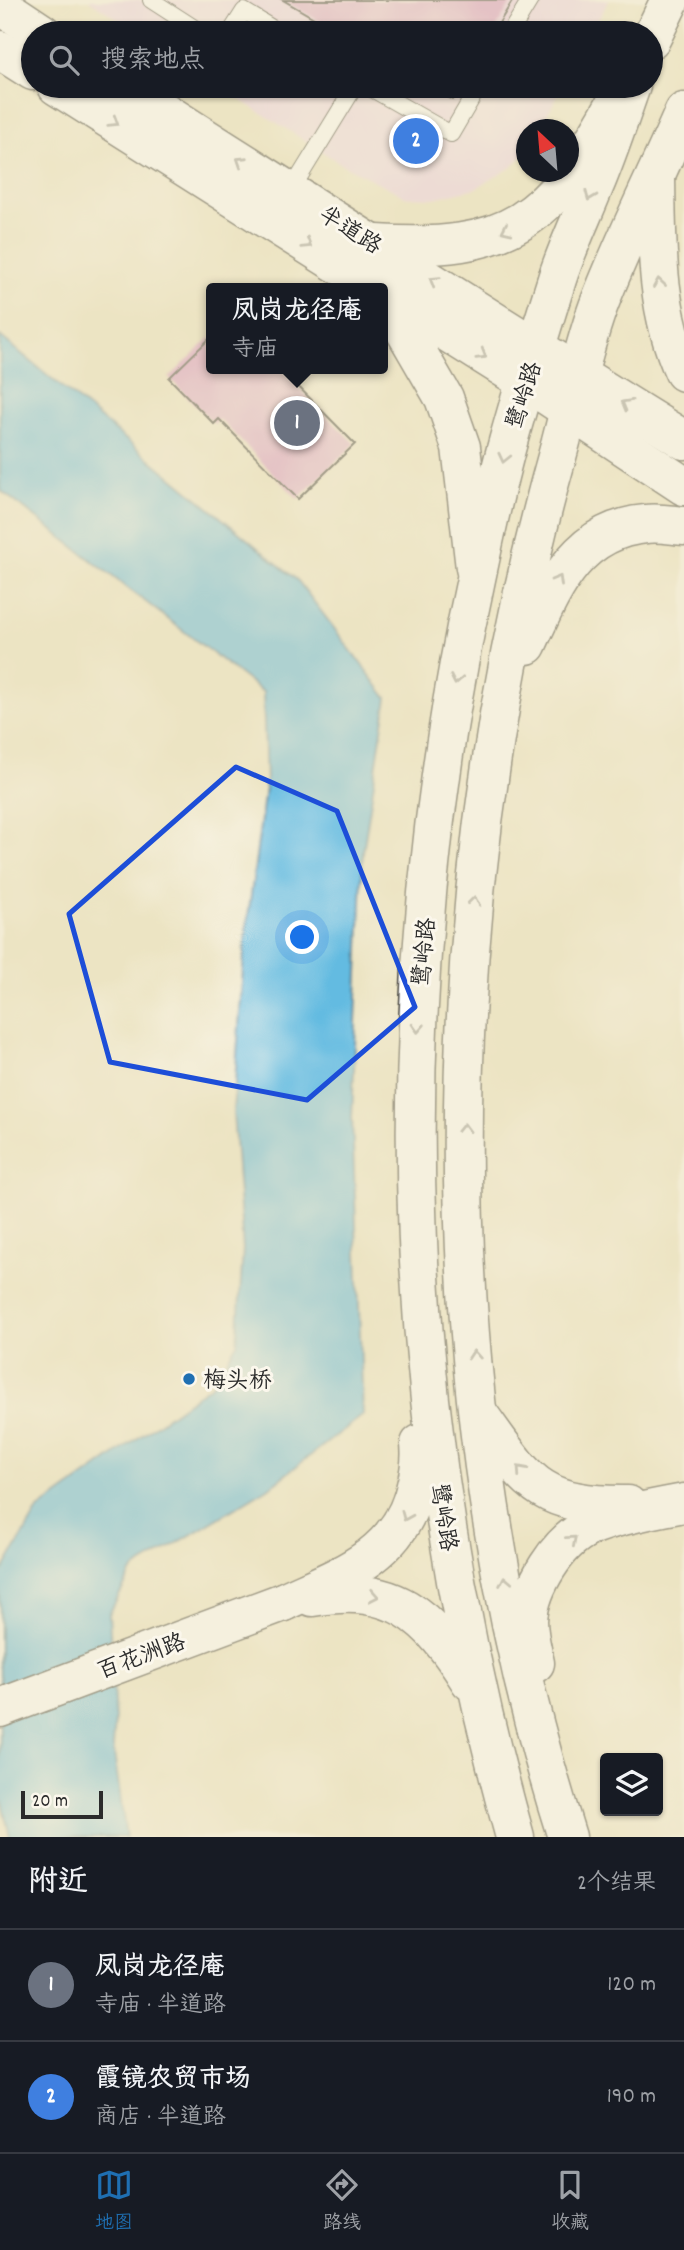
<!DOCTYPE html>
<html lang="zh">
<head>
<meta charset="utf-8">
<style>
  :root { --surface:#171b24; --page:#20242c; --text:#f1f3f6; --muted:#9ea1a6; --line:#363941; --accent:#1f6fb2 }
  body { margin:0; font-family:Dekko,"LXGW WenKai TC",sans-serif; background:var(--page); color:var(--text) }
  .controls { position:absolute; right:21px; bottom:21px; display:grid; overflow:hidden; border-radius:7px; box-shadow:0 2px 5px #0004 }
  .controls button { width:63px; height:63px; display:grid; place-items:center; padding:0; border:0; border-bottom:2px solid var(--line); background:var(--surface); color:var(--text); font:35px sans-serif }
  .compass { position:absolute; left:516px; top:119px; width:63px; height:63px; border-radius:50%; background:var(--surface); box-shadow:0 2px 5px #0004; rotate:334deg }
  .scale { position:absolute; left:21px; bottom:18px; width:82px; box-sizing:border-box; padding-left:7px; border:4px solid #2b2b2b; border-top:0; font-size:19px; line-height:24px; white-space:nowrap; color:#2b2b2b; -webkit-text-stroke:5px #fbf7ec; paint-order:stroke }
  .you { position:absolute; left:303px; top:938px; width:24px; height:24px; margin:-18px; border:5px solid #fff; border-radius:50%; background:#1a73e8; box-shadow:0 0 0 10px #1a73e833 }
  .badge { display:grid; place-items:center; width:46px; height:46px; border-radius:50%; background:var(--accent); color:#fff; font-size:23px; font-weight:700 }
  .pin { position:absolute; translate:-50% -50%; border:4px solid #fff; box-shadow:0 2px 7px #0006 }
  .popup { position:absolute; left:206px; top:283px; width:182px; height:91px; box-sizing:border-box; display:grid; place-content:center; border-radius:7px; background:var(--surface); filter:drop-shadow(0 2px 5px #0005); font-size:23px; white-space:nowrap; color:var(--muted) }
  .popup b { font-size:26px; color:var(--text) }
  .popup::after { content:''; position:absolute; left:50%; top:100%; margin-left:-14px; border:14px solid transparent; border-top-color:var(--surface) }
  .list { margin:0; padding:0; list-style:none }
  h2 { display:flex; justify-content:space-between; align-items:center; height:91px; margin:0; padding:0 28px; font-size:30px }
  h2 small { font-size:23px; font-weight:400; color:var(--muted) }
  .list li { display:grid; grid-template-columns:46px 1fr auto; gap:21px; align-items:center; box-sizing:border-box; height:112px; padding:0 28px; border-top:2px solid var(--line) }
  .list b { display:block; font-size:26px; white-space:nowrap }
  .list p { margin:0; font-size:23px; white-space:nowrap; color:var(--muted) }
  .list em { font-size:23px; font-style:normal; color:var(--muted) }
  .icon { flex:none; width:38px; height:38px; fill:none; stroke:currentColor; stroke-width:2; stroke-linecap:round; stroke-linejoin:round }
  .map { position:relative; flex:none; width:684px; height:1837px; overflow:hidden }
  .search { position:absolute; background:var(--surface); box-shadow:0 2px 5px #0004; left:21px; right:21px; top:21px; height:77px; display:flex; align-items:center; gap:18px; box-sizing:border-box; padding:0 24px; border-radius:38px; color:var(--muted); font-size:26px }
  .sheet { height:315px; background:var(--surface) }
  nav { display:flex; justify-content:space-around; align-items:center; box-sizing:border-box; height:98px; border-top:2px solid var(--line); background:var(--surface); font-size:19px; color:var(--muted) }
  nav a { display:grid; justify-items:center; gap:4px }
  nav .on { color:var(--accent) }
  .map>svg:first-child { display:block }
  .built { fill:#edd1e9 }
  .water { fill:#64bbe1; stroke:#487386; stroke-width:2 }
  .building { fill:#da9ac7 }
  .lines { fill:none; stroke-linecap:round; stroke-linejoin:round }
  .lane-casing { stroke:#484742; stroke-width:18 }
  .secondary-casing { stroke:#484742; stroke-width:41 }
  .primary-casing { stroke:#484742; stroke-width:41 }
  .lane { stroke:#fff; stroke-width:16 }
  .secondary { stroke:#fff; stroke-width:38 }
  .primary { stroke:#fff; stroke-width:38 }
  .oneway { stroke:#a0a0a0 }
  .marked { fill:none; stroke:#1d4ed8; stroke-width:5; stroke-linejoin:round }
  .poi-dot { fill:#1f6fb2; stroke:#fbf7ec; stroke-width:2.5 }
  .labels { text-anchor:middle; stroke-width:6; stroke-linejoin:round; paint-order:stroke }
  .street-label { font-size:23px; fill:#2b2b2b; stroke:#fbf7ec }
  .poi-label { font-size:23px; fill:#2b2b2b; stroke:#fbf7ec; text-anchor:start }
</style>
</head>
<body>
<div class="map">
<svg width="684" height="1837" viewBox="0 0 684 1837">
  <rect width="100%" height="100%" fill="#fbf7ec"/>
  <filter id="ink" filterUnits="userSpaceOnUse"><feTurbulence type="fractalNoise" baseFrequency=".0143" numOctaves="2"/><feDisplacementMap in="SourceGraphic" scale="14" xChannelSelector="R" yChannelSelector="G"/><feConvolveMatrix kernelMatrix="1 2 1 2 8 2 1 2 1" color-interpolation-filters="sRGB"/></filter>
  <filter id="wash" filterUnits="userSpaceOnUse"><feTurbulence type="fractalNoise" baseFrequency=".00686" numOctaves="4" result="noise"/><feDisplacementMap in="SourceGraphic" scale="28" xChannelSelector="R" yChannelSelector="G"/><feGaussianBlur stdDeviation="1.57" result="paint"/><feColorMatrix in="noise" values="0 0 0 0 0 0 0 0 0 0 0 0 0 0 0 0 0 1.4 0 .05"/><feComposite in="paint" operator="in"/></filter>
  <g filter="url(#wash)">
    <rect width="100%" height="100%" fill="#ece4c3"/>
    <g class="built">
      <path d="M89 0H609L591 33H138Z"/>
      <path d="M219 86H563L539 129 526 130V152L512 167 476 188 434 198 407 197 343 165Z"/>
    </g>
    <path class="water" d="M0 336 298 581 387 698 363 852 352 1118 363 1415 268 1488 133 1570 109 1614 115 1720 113 1746 126 1837H10L0 1794V1575L38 1510 213 1384 237 1343 243 1249 233 1112 245 941 266 781 263 692 0 490Z"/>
    <g id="blocks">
      <g class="building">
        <path d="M283 0H513L493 33H340Z"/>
        <path d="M428 86H462L453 100Z"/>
        <path d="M211 337V369H281L355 444 298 499 219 419 214 424 169 378Z"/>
      </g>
    </g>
  </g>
  <g filter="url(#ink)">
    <use href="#blocks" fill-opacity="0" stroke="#484742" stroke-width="2"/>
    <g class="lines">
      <defs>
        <g id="lane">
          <path d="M151 0 202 33"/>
          <path d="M230 33 244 11 280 33"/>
          <path d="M510 33 530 0"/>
          <path d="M367 86 451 134 479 86"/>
          <path d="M290 192 355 86"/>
        </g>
        <g id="secondary">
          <path d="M0 5 42 33"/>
          <path d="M0 50 33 71"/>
          <path d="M57 86 376 288"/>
          <path d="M124 86C310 205 496 324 684 440"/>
          <path d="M656 175C657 243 655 309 684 372"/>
          <path d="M376 244C510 253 550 220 614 106"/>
          <path d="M383 292 528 383 684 486"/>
          <path d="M386 298 444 398 461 447 475 568"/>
          <path d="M478 1413C528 1482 537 1506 628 1505"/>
          <path d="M535 1663C532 1649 528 1635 528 1620 530 1587 558 1541 589 1527 613 1516 657 1508 684 1503"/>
          <path d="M0 1708 283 1602"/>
        </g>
        <g id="primary">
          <path d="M651 39 670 0"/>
          <path d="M527 645C552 591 575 530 646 524 658 522 672 525 684 526"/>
          <path d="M312 1597C394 1583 429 1615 470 1681"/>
          <path d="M283 1602C336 1577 394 1559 413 1497 418 1479 422 1463 420 1444"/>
          <path d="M515 1837C402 1435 385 1036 466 627 479 565 491 503 508 442 523 388 540 333 557 279 567 248 582 217 594 187 608 154 619 120 631 86"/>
          <path d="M567 1837C426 1395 433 898 558 453 571 405 581 354 598 307 623 241 656 177 684 112"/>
        </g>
      </defs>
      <use href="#lane" class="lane-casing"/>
      <use href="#secondary" class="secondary-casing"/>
      <use href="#primary" class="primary-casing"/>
      <use href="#lane" class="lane"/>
      <use href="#secondary" class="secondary"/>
      <use href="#primary" class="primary"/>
    </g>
    <defs><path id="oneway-chevron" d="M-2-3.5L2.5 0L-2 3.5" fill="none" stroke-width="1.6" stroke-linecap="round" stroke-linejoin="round" transform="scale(1.75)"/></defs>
    <g class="oneway">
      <use href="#oneway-chevron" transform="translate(114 122) rotate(32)"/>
      <use href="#oneway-chevron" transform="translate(241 161) rotate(-147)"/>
      <use href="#oneway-chevron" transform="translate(590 196) rotate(112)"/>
      <use href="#oneway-chevron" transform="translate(506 230) rotate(155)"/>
      <use href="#oneway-chevron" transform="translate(307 244) rotate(32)"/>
      <use href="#oneway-chevron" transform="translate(434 281) rotate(-148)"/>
      <use href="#oneway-chevron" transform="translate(659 283) rotate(-99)"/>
      <use href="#oneway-chevron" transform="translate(482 355) rotate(31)"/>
      <use href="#oneway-chevron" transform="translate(626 404) rotate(-150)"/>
      <use href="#oneway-chevron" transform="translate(504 458) rotate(103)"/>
      <use href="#oneway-chevron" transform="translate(558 580) rotate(-60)"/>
      <use href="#oneway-chevron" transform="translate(456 680) rotate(101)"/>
      <use href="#oneway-chevron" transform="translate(474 901) rotate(-83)"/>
      <use href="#oneway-chevron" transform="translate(418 1028) rotate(93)"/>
      <use href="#oneway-chevron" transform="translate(464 1128) rotate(-89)"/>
      <use href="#oneway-chevron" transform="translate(474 1355) rotate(-94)"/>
      <use href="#oneway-chevron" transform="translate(521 1470) rotate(-132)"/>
      <use href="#oneway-chevron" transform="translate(406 1516) rotate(113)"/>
      <use href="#oneway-chevron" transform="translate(572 1540) rotate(-41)"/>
      <use href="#oneway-chevron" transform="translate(505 1581) rotate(-101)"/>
      <use href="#oneway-chevron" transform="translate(374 1596) rotate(11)"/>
    </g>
  </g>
  <path d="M0 0H684V1837H0ZM236 767 337 811 415 1007 307 1100 110 1062 69 914Z" fill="#ece4c3" fill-opacity=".55" fill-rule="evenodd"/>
  <path class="marked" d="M236 767 337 811 415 1007 307 1100 110 1062 69 914Z"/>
  <circle class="poi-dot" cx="189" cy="1379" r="7"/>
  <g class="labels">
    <g class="street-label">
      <text transform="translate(351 229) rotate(32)" y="8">半道路</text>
      <text transform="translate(523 395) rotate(-73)" y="8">鹭岭路</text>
      <text transform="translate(423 952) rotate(-85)" y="8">鹭岭路</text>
      <text transform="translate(445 1517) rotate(81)" y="8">鹭岭路</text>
      <text transform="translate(141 1655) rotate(-20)" y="8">百花洲路</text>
    </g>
    <g class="poi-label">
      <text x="203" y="1387">梅头桥</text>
    </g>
  </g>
</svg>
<div class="controls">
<button><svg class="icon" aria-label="layers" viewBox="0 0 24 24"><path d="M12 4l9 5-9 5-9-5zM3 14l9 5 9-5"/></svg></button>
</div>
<svg class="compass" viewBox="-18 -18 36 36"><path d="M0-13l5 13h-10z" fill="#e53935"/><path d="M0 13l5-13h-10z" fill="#9ea1a6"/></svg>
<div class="scale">20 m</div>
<div class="you"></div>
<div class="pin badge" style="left:297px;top:423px;background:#6b7280">1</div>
<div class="popup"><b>凤岗龙径庵</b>寺庙</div>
<div class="pin badge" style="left:416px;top:141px;background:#3f7fe0">2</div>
<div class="search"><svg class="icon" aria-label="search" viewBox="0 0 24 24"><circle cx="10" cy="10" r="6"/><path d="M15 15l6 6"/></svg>搜索地点</div>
</div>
<section class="sheet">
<h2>附近<small>2个结果</small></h2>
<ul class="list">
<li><span class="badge" style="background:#6b7280">1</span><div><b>凤岗龙径庵</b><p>寺庙 · 半道路</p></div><em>120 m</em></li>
<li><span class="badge" style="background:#3f7fe0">2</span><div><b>霞镜农贸市场</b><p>商店 · 半道路</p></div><em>190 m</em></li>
</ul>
</section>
<nav>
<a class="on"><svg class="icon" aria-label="map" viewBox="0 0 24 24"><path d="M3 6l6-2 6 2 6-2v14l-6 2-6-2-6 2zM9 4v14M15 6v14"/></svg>地图</a>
<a><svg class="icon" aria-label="directions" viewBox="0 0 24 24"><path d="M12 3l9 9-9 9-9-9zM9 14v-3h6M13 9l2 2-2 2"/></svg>路线</a>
<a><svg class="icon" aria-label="saved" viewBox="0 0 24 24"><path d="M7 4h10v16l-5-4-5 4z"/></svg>收藏</a>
</nav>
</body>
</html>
